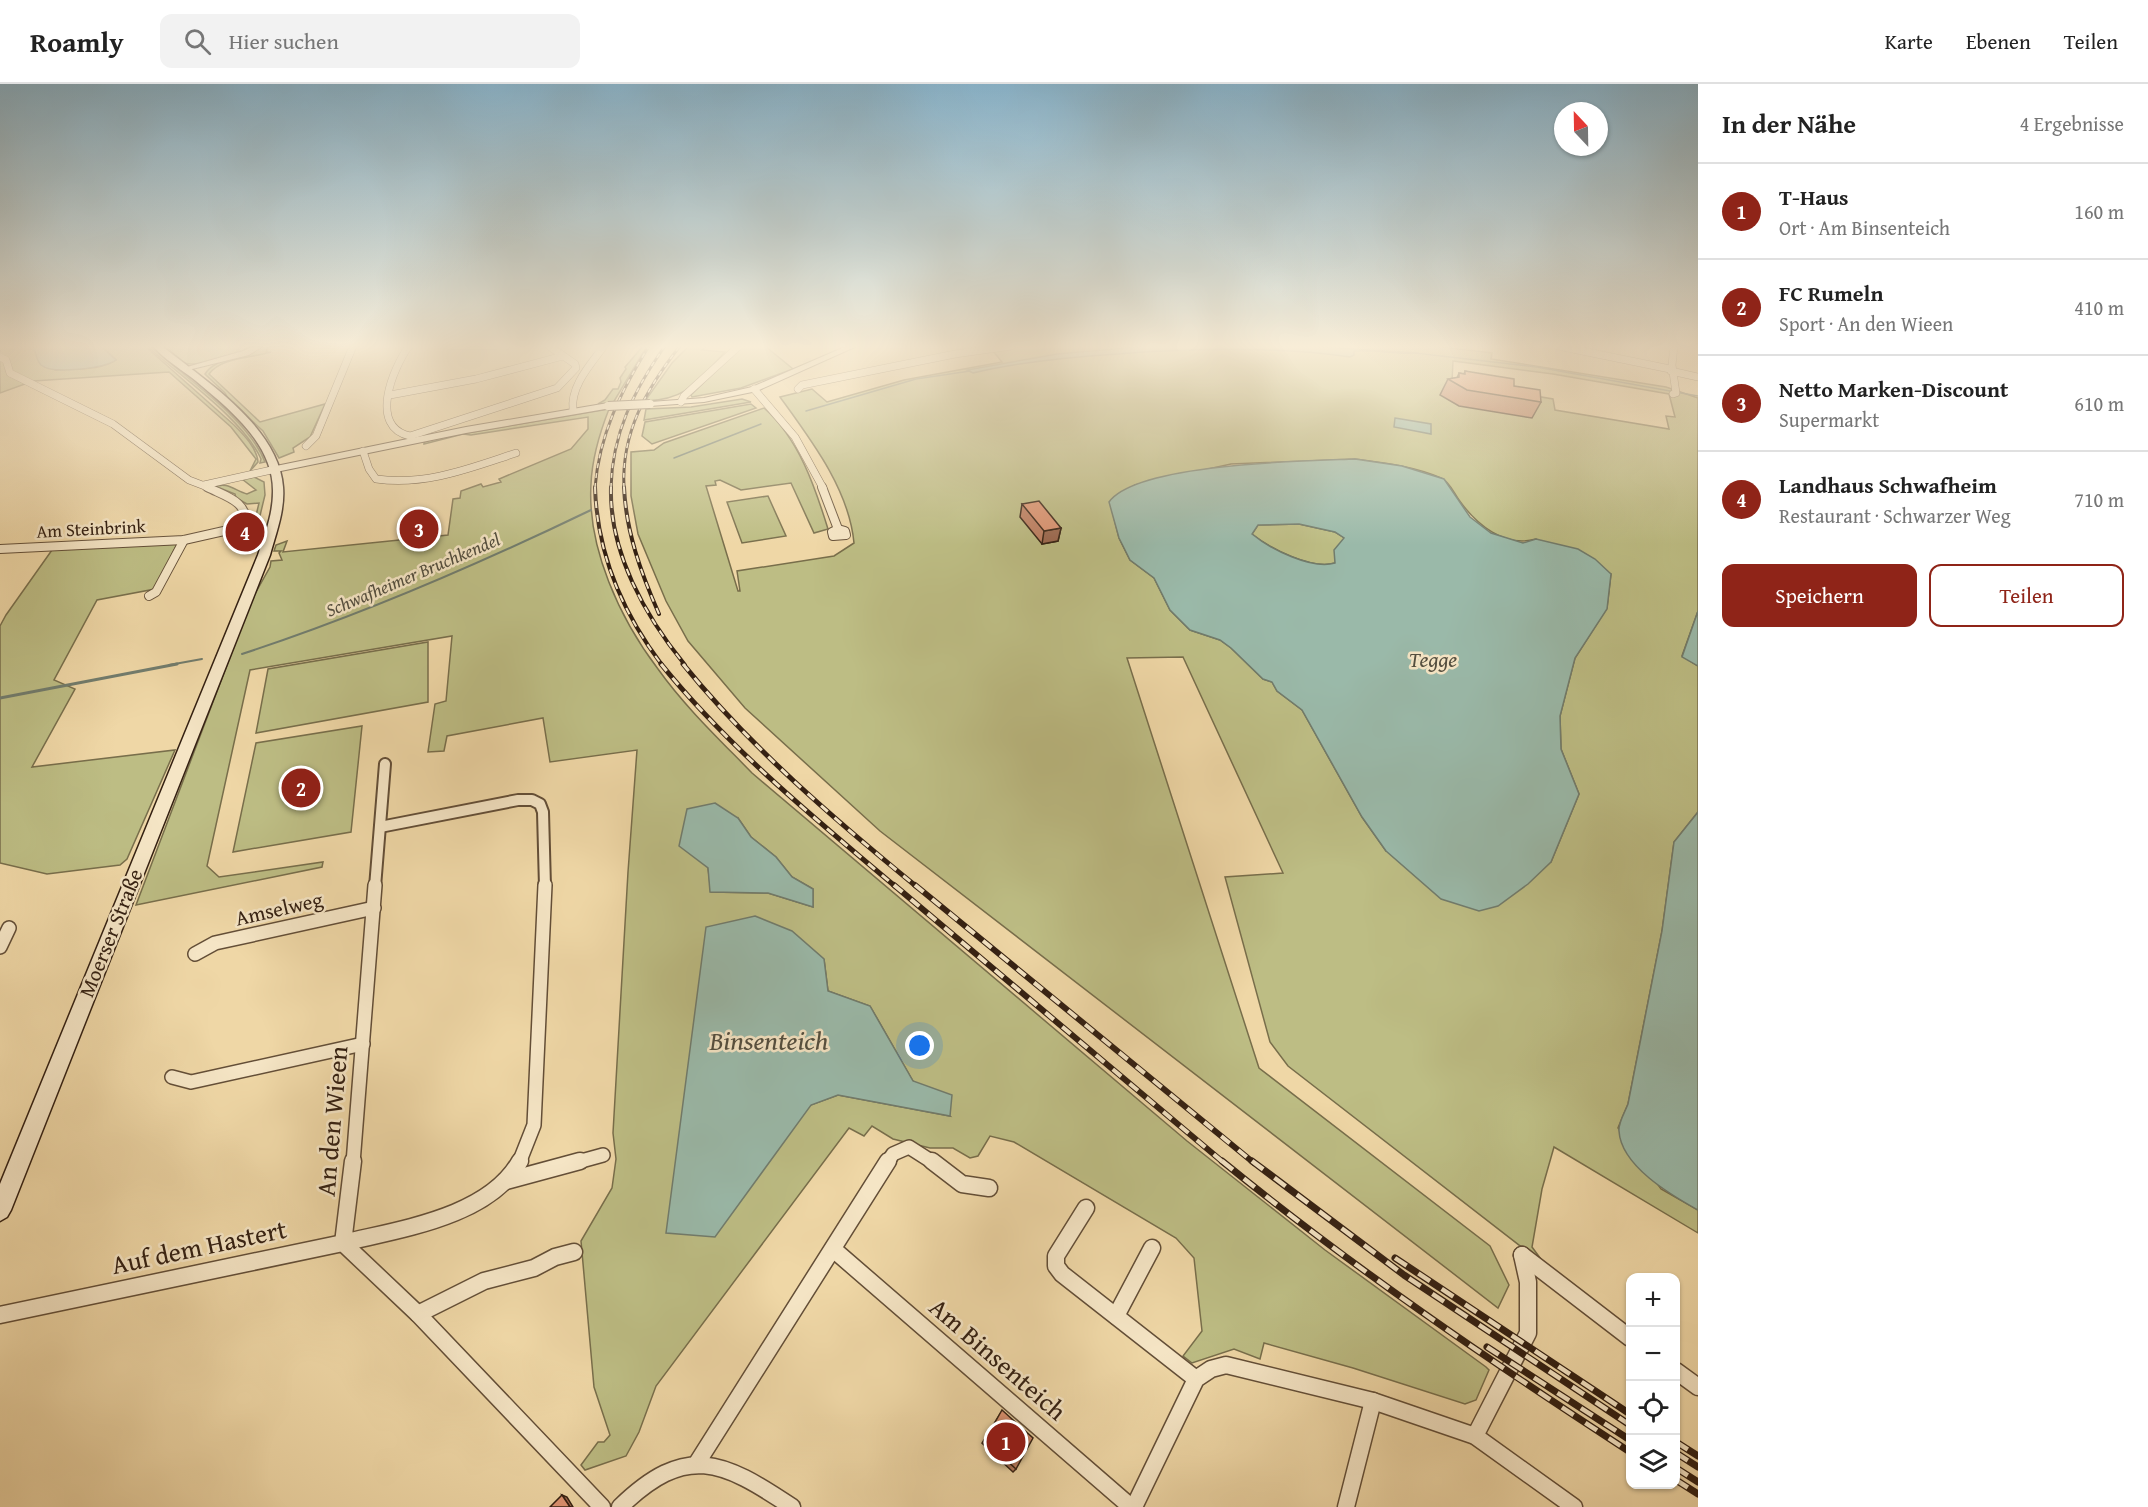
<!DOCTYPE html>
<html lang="de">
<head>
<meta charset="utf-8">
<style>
  :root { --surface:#fff; --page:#f2f2f2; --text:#222; --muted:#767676; --line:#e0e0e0; --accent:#8f2418 }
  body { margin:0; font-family:"Gentium Book Plus",serif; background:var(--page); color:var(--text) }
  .controls { position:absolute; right:18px; bottom:18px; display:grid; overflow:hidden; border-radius:12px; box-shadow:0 2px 4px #0004 }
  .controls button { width:54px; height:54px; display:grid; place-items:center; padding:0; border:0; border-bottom:2px solid var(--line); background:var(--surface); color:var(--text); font:30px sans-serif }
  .compass { position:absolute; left:1554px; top:18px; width:54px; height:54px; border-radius:50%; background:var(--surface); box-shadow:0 2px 4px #0004; rotate:338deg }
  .you { position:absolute; left:920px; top:962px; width:21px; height:21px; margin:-15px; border:4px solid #fff; border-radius:50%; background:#1a73e8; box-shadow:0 0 0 9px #1a73e833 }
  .badge { display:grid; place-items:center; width:39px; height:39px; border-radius:50%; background:var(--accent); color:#fff; font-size:20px; font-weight:700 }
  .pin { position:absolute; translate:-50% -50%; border:3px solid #fff; box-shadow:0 2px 6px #0006 }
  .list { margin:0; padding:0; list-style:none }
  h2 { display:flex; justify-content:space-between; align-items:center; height:78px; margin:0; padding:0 24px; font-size:26px }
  h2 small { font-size:20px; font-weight:400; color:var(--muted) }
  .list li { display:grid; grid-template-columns:39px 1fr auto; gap:18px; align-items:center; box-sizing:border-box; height:96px; padding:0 24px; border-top:2px solid var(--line) }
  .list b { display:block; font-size:22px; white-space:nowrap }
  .list p { margin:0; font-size:20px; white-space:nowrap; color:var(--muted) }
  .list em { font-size:20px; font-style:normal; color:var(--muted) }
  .actions { display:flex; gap:12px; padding:18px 24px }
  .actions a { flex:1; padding:14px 0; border:2px solid var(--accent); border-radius:12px; text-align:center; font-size:21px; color:var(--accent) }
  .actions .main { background:var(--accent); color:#fff }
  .icon { flex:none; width:33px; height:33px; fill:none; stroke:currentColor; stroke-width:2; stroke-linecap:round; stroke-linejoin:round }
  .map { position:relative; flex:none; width:1698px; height:1423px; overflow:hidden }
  header { display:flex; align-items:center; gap:36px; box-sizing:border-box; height:84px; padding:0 30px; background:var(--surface); border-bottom:2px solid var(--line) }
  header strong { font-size:28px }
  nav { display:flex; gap:33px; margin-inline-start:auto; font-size:21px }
  .search { width:420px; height:54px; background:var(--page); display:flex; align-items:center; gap:15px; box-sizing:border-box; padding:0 21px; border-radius:12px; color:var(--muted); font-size:22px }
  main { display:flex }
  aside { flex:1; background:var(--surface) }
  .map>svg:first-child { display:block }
  .green { fill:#bdbd84; stroke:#786e4b; stroke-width:1.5; fill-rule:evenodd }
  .water { fill:#9ab9a9; stroke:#717c6d; stroke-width:1.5; fill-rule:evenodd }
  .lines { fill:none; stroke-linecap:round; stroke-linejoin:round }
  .stream-far2 { stroke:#717c6d; stroke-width:1.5 }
  .stream-far1 { stroke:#717c6d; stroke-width:2 }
  .stream { stroke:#717c6d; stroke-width:3 }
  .minor-far4-casing { stroke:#634e37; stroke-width:8 }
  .minor-far3-casing { stroke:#634e37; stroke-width:10 }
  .minor-far2-casing { stroke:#634e37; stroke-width:14 }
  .minor-far1-casing { stroke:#634e37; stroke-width:16 }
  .minor-casing { stroke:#634e37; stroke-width:19 }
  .tertiary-casing { stroke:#634e37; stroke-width:2 }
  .secondary-casing { stroke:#342012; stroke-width:3 }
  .minor-far4 { stroke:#f5e5c5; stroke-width:7 }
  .minor-far3 { stroke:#f5e5c5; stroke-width:8 }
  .minor-far2 { stroke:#f5e5c5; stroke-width:10 }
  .minor-far1 { stroke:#f5e5c5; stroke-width:13 }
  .minor { stroke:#f5e5c5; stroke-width:16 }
  .tertiary { fill:#f5e5c5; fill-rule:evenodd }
  .secondary { fill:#f5e5c5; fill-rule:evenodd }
  .rail-far4-casing { stroke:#342012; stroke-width:3 }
  .rail-far3-casing { stroke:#342012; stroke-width:4 }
  .rail-far2-casing { stroke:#342012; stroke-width:5 }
  .rail-far1-casing { stroke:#342012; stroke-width:6 }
  .rail-casing { stroke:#342012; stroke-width:7 }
  .rail-far4 { stroke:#f5e5c5; stroke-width:1.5; stroke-dasharray:5; stroke-linecap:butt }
  .rail-far3 { stroke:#f5e5c5; stroke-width:2; stroke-dasharray:7; stroke-linecap:butt }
  .rail-far2 { stroke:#f5e5c5; stroke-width:3; stroke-dasharray:9; stroke-linecap:butt }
  .rail-far1 { stroke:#f5e5c5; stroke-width:4; stroke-dasharray:11; stroke-linecap:butt }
  .rail { stroke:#f5e5c5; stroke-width:4.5; stroke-dasharray:14; stroke-linecap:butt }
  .tertiary-bridge-casing { stroke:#634e37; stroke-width:10; stroke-linecap:butt }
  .tertiary-bridge { stroke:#f5e5c5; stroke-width:8 }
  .wall { fill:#c07f63; stroke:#342012; stroke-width:1.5 }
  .shaded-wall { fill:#9c6850; stroke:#342012; stroke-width:1.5 }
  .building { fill:#df9473; stroke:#342012; stroke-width:1.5 }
  .labels { text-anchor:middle; stroke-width:5; stroke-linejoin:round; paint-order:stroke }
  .far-street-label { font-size:18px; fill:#342012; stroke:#f5e5c5 }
  .far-water-label { font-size:18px; font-style:italic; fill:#534e3f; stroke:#f5e5c5 }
  .street-label { font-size:21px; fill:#342012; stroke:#f5e5c5 }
  .water-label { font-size:22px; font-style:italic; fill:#534e3f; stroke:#f5e5c5 }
  .near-street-label { font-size:26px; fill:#342012; stroke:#f5e5c5 }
  .near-water-label { font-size:27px; font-style:italic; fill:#534e3f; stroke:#f5e5c5 }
</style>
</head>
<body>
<header>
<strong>Roamly</strong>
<div class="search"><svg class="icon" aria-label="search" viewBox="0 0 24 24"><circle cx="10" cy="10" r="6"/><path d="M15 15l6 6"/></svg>Hier suchen</div>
<nav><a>Karte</a><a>Ebenen</a><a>Teilen</a></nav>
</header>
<main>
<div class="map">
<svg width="1698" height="1423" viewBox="0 0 1698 1423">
  <rect width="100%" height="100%" fill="#efd7a6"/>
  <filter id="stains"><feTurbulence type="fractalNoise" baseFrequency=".00333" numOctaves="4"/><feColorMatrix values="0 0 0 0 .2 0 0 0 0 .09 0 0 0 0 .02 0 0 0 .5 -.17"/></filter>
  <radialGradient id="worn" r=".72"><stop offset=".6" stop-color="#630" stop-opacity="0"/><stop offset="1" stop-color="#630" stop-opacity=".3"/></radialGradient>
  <g class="green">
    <path d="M0 262 34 263 55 286C75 284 99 287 116 276L101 262H145L234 341C244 351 257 364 258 378L250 387 256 375 231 343 169 288 33 297 0 309Z"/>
    <path d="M147 262H150C185 294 248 334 265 378L260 379 261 375C243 335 180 292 147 262Z"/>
    <path d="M179 262H253C243 269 196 284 185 279 178 276 172 268 167 263Z"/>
    <path d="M263 262H268L266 268H271C252 274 221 273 209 290L260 338 325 320 310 353 293 364 294 368 279 374 263 347 229 316 225 309 205 290C215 273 247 274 263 262Z"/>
    <path d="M643 262H647L613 319 598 320 605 316 613 305H618L621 298 620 294 626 285 625 283Z"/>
    <path d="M689 262H706L702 266 725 268C698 297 687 316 645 317L672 279Z"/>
    <path d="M743 262H765L793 285 741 304 692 313 691 311 737 266Z"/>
    <path d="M1029 262H1433L1492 269 1491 275 1666 303 1698 314V527L1682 572 1698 582V728L1674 758 1662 847 1628 1020 1618 1044 1661 1105 1698 1126V1149L1554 1063 1542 1105 1532 1163 1546 1182 1288 982 1270 958 1225 793 1283 789 1183 573 1127 574 1259 984 1490 1162 1509 1201 1498 1224 880 747 745 624 688 557 666 517 638 450 631 412V368L654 366 664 359 764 324C799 355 815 403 828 445L814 449 791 399 741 406 720 396 715 397 716 401 706 402 738 507H740L737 487 834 472 854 459C849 405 811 356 780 313L812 305 827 318 904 296 1002 278 993 267ZM1453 277 1553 290 1669 310 1675 333 1666 332 1669 345 1555 326 1553 315 1452 298ZM1355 375C1384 379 1414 382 1441 394 1449 397 1454 409 1459 416 1476 440 1504 464 1536 455L1611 490 1607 524 1575 574 1560 632 1561 665 1579 710 1551 778 1386 767 1362 733 1302 626 1277 607 1272 598 1263 595 1231 564 1220 556 1190 546 1170 526 1154 494 1130 476 1119 454 1110 418 1135 401 1231 380Z"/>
    <path d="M742 315 751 318 644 336 646 325 691 323Z"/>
    <path d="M751 320 756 324 652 360 642 352 645 338Z"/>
    <path d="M609 325C600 348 592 374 591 400 587 464 620 535 658 585 685 623 720 656 752 689L1187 1057 1325 1166 1486 1283 1489 1286 1476 1316 1465 1320 1353 1284 1264 1259 1260 1275 1234 1265 1192 1279 1183 1272 1202 1247 1194 1174 1176 1154 1014 1058 990 1052 978 1072 970 1074 953 1064H930L893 1055 872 1042 864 1052 849 1044 656 1302 639 1348 626 1372 585 1386 581 1381 598 1358H604L610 1351 594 1303 581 1157 612 1104 616 1075 613 1049 628 788 637 666 550 678 543 634 447 652 444 667 428 668 435 620 446 617 452 552 250 586 207 782 219 793 323 778 322 783 136 821 252 515 270 483 271 477 282 476 279 469 281 467H274L276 461 287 457 283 468 448 451 453 415 460 414 461 407 481 400 483 403 501 398 499 395 571 365 588 345V333L471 351 463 350 424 360V358L437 354ZM738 734 751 753 776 773 792 793 813 805V823L768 809 711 808 708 784ZM824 875 828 907 870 922 913 997 950 1032 838 1011 811 1021Z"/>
    <path d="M254 393 264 398 265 411 257 444H253L259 419 247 420 236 414 235 410 220 404 216 405 215 403C226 397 236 407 247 410L256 406 242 395Z"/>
    <path d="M768 412 786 452 742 459 727 418Z"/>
    <path d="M1299 440 1335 448 1345 454 1335 479C1312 486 1271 465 1252 450L1258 441Z"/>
    <path d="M178 458 155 505 97 516 54 596 75 605 32 683 175 666 127 775 120 781 47 790 0 779V542L6 531 52 466Z"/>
    <path d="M428 558V618L256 649 268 585Z"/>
    <path d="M362 642 351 748 233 768 256 659Z"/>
  </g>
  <g class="water">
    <path d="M28 262H101L116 276C104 284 53 291 41 281 36 276 36 270 34 263Z"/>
    <path d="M1147 262H1305L1419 269C1395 271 1377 265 1354 267V271L1350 273C1273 262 1195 264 1118 270 1070 273 1019 278 973 289L967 286 1057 270Z"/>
    <path d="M1395 334 1431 340V350L1394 343Z"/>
    <path d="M1355 375 1402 382 1444 395 1470 433 1491 449 1523 459 1536 455 1578 465 1595 475 1611 490 1607 525 1575 574 1560 632 1561 665 1579 710 1551 778 1528 800 1498 822 1479 827 1441 815 1386 767 1362 733 1302 626 1277 607 1272 598 1263 595 1231 564 1220 556 1190 546 1170 526 1154 494 1130 476 1119 454 1109 418C1137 379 1307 377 1355 375ZM1299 440 1335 448 1344 454 1334 466 1335 479C1312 486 1270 465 1252 450L1258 441Z"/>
    <path d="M1698 527V582L1682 573Z"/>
    <path d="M715 719 738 734 751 753 776 773 792 793 813 805V823L768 809 710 808 708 784 679 762 687 725Z"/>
    <path d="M1698 728V1126C1671 1111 1621 1082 1619 1047 1618 1039 1625 1028 1628 1020L1662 847 1674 758Z"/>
    <path d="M755 832 792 847 824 875 828 907 870 922 913 997 952 1011 950 1032 838 1011 811 1021 715 1153 666 1149 706 843Z"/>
  </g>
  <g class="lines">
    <g class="stream-far2">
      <path d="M1415 269 1537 283 1698 312"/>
      <path d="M806 327 916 295 970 287"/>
      <path d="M674 374 761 340"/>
    </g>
    <g class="stream-far1">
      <path d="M242 570C362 531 477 481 591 426"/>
      <path d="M169 581 202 575"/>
    </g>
    <path class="stream" d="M0 614 177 580"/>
    <defs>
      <g id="minor-far4">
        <path d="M409 262C393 284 368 343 410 352L557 304 576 284 575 280 549 262"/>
        <path d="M450 262H506"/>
        <path d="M1558 262 1670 285"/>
        <path d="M0 273 6 276 10 289 113 340 189 396 210 404"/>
        <path d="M1671 287 1698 293"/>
        <path d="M754 305 795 353 823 404"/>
        <path d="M798 305 802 301 955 270 1011 262"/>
        <path d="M1673 310 1676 309 1672 281 1674 262"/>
        <path d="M390 311 476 295 563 272"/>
        <path d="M681 318 684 312 739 262"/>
        <path d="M573 326C570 302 591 280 604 262"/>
        <path d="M306 362 316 352 353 262"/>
        <path d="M363 367 369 385 376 395C426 402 470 384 516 369"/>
        <path d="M204 401 276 385"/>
      </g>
      <g id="minor-far3">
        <path d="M822 403 838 445"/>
        <path d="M838 445 845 447 846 451 833 452 832 448Z"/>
        <path d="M0 465 184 456 246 442C248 417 227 413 207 403"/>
        <path d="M149 512 156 508 184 456"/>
      </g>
      <g id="minor-far2">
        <path d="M380 743 518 716H532L540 720 543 728 545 803"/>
        <path d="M375 803 385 680"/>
      </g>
      <g id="minor-far1">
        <path d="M0 863 9 844"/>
        <path d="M195 870 215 859 374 824"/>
        <path d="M172 993 191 998 363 960"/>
        <path d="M353 1079 375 801"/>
        <path d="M519 1079 534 1041 545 801"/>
        <path d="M574 1079 603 1071"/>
        <path d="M887 1079 893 1070 909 1063 934 1079"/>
      </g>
      <g id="minor">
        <path d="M353 1077 343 1159C400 1145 489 1133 520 1077"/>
        <path d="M932 1077 962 1100 989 1104"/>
        <path d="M506 1097 580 1077"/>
        <path d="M1086 1124 1056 1172V1182L1062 1190 1196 1295"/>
        <path d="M833 1165 1131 1423"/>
        <path d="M1522 1171 1630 1254"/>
        <path d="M418 1230 484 1197 534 1184 555 1173 574 1168"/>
        <path d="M0 1231 343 1159 418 1230 602 1423"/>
        <path d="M1116 1232 1152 1164"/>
        <path d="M1676 1287 1698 1303"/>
        <path d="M1475 1352 1528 1249V1198L1522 1171"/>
        <path d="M697 1379 888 1077"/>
        <path d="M620 1423C686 1359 722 1376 792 1423"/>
        <path d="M1134 1423 1196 1295 1211 1285 1226 1281 1373 1317 1475 1352 1574 1423"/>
        <path d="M1346 1423 1373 1317"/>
      </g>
      <g id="tertiary">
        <path d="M254 262H263L249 271 184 287 180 285 243 267Z"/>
        <path d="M847 262H857L757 307 704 318 650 322 646 320 650 318 704 314 752 303Z"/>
        <path d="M608 319 612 322 611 324 466 349 276 388 271 385 276 382 466 343Z"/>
      </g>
      <path id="secondary" d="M153 262H162C204 296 279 343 283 403 285 426 276 449 270 471L11 1126 7 1133 0 1137V1100L258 471C265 450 273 430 273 408 274 360 229 325 196 297 182 286 164 275 153 262Z"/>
    </defs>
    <use href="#minor-far4" class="minor-far4-casing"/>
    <use href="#minor-far3" class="minor-far3-casing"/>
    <use href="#minor-far2" class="minor-far2-casing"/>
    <use href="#minor-far1" class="minor-far1-casing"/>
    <use href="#minor" class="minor-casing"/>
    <use href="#tertiary" class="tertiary-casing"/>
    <use href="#secondary" class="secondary-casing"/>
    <use href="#minor-far4" class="minor-far4"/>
    <use href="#minor-far3" class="minor-far3"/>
    <use href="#minor-far2" class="minor-far2"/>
    <use href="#minor-far1" class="minor-far1"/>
    <use href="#minor" class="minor"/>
    <use href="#tertiary" class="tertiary"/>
    <use href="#secondary" class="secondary"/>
    <defs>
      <g id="rail-far4">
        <path d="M595 404C599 351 621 307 649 262"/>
        <path d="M611 404C612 350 634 306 665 262"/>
        <path d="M624 404C621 348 647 304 680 262"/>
      </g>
      <g id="rail-far3">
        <path d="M595 403C597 470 622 528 662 581"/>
        <path d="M611 403C609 468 645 532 685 581"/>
        <path d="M624 403C626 448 641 489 659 530"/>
      </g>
      <g id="rail-far2">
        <path d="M661 580C729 664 813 733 896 803"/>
        <path d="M683 580C751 664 834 735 917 803"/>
      </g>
      <g id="rail-far1">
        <path d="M894 801 1224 1079"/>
        <path d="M915 801 1254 1079"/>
      </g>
      <g id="rail">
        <path d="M1222 1077C1352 1183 1490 1277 1630 1368"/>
        <path d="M1252 1077 1404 1191 1630 1341"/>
        <path d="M1395 1174 1630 1330"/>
        <path d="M1487 1263 1630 1356"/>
        <path d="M1676 1358 1698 1372"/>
        <path d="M1676 1369 1698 1383"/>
        <path d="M1676 1384 1698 1398"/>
        <path d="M1676 1396 1698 1410"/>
      </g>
    </defs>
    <use href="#rail-far4" class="rail-far4-casing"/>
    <use href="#rail-far3" class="rail-far3-casing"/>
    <use href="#rail-far2" class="rail-far2-casing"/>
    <use href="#rail-far1" class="rail-far1-casing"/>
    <use href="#rail" class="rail-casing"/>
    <use href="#rail-far4" class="rail-far4"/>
    <use href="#rail-far3" class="rail-far3"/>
    <use href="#rail-far2" class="rail-far2"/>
    <use href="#rail-far1" class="rail-far1"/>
    <use href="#rail" class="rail"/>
    <defs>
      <path id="tertiary-bridge" d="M608 322 650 320"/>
    </defs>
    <use href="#tertiary-bridge" class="tertiary-bridge-casing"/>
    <use href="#tertiary-bridge" class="tertiary-bridge"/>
  </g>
  <g class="wall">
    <path d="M1465 287 1514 302 1541 318 1532 334 1459 322 1440 311 1448 295 1457 294 1459 289 1464 290Z"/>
    <path d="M1022 420 1061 444 1058 457 1042 460 1020 433Z"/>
    <path d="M1000 1330 1016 1385 1013 1388 982 1359Z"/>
  </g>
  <g class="shaded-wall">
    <path d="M1061 444 1058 457 1042 460 1044 447Z"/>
    <path d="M562 1411 567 1413 573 1423H570Z"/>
  </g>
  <g class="building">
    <path d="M1465 287 1514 295V302L1540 306 1541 318 1467 306 1448 295 1459 293V289L1465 290Z"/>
    <path d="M1039 417 1061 444 1044 447 1022 420Z"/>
    <path d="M1002 1326 1033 1354 1016 1385 985 1356Z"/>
    <path d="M562 1411 570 1423H550Z"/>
  </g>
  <linearGradient id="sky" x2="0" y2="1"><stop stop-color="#89b6cf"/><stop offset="0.57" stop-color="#f8edd7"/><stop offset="1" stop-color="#f8edd7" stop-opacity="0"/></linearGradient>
  <rect width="1698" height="461" fill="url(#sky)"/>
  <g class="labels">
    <g class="far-street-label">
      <text transform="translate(91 445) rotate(-3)" y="6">Am Steinbrink</text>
    </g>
    <g class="far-water-label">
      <text transform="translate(413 491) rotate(-23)" y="6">Schwafheimer Bruchkendel</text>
    </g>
    <g class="street-label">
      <text transform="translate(279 825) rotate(-13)" y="7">Amselweg</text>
      <text transform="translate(111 849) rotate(-68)" y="7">Moerser Straße</text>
    </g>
    <g class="water-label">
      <text x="1433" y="583">Tegge</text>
    </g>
    <g class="near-street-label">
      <text transform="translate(332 1037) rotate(-85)" y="9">An den Wieen</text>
      <text transform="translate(199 1163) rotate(-12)" y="9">Auf dem Hastert</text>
      <text transform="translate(998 1275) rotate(41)" y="9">Am Binsenteich</text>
    </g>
    <g class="near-water-label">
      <text x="769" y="966">Binsenteich</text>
    </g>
  </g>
  <rect width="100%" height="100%" filter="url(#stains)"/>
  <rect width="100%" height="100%" fill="url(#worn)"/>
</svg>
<div class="controls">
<button>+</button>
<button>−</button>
<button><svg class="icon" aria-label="locate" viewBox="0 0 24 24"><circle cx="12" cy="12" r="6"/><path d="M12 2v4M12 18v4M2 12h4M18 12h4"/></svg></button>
<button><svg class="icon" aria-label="layers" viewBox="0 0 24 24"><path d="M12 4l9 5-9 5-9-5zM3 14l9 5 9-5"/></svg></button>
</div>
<svg class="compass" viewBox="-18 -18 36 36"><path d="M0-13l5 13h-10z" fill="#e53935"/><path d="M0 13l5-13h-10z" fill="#767676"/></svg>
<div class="you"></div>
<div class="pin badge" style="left:1006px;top:1358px">1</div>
<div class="pin badge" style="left:301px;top:704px">2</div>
<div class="pin badge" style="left:419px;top:445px">3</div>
<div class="pin badge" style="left:245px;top:448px">4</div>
</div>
<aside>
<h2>In der Nähe<small>4 Ergebnisse</small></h2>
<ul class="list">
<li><span class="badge">1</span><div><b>T-Haus</b><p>Ort · Am Binsenteich</p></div><em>160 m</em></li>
<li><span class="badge">2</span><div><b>FC Rumeln</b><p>Sport · An den Wieen</p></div><em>410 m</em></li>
<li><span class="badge">3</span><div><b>Netto Marken-Discount</b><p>Supermarkt</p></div><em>610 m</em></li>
<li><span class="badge">4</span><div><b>Landhaus Schwafheim</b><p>Restaurant · Schwarzer Weg</p></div><em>710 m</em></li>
</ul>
<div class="actions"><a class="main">Speichern</a><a>Teilen</a></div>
</aside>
</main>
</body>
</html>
